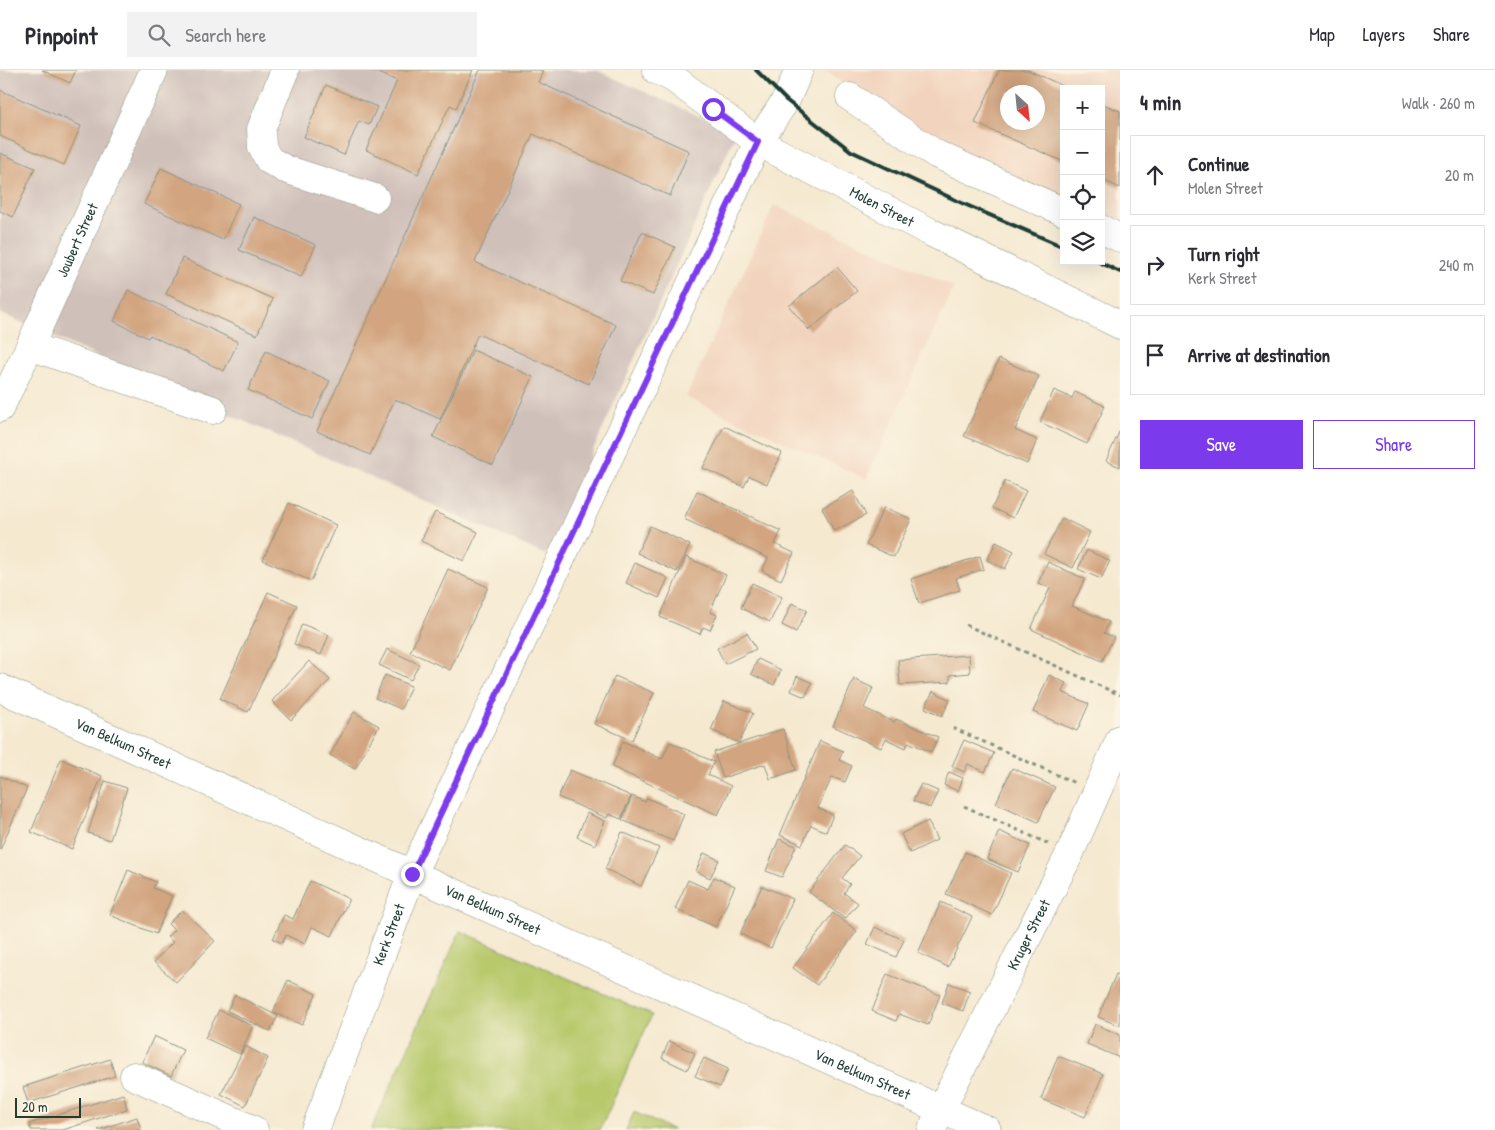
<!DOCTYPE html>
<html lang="en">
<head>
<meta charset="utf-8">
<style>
  :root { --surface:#fff; --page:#f2f2f3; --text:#2b2b33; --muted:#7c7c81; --line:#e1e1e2; --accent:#7c3aed }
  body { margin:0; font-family:"Patrick Hand",sans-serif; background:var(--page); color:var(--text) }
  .controls { position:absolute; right:15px; top:15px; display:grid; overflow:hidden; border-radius:0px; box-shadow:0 5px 20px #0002 }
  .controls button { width:45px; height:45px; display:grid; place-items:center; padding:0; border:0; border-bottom:1px solid var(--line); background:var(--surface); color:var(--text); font:25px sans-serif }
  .compass { position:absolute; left:1000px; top:15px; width:45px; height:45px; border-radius:50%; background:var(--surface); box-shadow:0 5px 20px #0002; rotate:153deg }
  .scale { position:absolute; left:15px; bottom:12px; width:66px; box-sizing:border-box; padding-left:5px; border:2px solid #1f3d34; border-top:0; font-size:14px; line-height:18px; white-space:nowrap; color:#1f3d34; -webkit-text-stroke:4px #fcf5e5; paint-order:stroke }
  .stop { position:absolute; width:15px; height:15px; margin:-11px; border:4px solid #7c3aed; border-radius:50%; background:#fff }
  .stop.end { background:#7c3aed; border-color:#fff; box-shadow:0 1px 5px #0008 }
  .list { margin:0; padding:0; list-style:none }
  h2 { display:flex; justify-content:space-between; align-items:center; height:65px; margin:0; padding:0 20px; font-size:21px }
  h2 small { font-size:16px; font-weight:400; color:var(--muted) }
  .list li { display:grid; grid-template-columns:32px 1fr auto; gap:15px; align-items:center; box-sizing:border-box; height:80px; margin:0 10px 10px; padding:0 10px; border:1px solid var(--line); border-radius:0px }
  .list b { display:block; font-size:19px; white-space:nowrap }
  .list p { margin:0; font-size:16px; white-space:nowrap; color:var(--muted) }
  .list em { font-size:16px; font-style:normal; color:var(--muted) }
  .actions { display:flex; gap:10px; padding:15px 20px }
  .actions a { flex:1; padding:11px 0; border:1px solid var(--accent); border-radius:0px; text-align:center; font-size:18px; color:var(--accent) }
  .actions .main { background:var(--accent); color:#fff }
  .icon { flex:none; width:28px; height:28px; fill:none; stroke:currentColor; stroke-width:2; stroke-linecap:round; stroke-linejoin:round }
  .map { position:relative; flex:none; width:1120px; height:1060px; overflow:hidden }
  header { display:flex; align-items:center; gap:30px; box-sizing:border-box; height:70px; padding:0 25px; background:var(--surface); border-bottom:1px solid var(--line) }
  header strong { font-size:24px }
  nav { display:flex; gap:28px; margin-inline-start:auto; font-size:18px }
  .search { width:350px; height:45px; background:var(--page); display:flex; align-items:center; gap:12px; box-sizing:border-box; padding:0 18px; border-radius:0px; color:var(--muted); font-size:19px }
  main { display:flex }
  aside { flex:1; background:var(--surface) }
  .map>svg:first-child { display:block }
  .built { fill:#f2d4be; fill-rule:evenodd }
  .industrial { fill:#cfc0ba }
  .green { fill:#b8c96c; stroke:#6c8350 }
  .building { fill:#d2a47f; fill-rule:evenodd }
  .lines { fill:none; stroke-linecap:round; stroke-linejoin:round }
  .minor-casing { stroke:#8a9382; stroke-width:29 }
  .path { stroke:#8a9382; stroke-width:3; stroke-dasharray:4 4; stroke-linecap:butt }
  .minor { stroke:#fff; stroke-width:28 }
  .rail { stroke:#1f3d34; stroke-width:4 }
  .route { stroke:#7c3aed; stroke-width:6 }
  .labels { text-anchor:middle; stroke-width:5; stroke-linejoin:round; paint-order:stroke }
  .street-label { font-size:15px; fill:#1f3d34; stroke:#fcf5e5 }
</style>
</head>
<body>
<header>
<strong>Pinpoint</strong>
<div class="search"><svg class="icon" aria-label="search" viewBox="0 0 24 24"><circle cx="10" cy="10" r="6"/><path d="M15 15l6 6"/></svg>Search here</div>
<nav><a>Map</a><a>Layers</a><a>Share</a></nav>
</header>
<main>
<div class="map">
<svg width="1120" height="1060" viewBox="0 0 1120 1060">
  <rect width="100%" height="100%" fill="#fcf5e5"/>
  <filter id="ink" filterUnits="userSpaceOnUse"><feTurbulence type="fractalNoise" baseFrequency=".02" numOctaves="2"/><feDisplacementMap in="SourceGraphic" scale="10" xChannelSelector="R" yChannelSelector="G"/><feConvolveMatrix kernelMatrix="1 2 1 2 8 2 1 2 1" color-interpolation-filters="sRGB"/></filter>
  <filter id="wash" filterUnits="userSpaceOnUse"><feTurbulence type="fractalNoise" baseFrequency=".0096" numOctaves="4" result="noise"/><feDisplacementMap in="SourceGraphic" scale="20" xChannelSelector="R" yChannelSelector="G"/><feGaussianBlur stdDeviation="1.12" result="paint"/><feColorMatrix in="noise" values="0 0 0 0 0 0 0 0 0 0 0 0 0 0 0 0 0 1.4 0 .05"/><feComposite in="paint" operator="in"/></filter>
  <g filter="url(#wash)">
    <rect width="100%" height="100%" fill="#f5e9d0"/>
    <g class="built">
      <path d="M824 0H1120V157L1101 149V19H1064V132L939 77ZM1008 22H1038V52H1008Z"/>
      <path d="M774 135 954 217 866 409 686 327Z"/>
    </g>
    <path class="industrial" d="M0 0H596L736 63 546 485 0 243Z"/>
    <g class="green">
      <path d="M460 861 652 945 600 1060H371Z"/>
      <path d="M634 1042 673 1060H626Z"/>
    </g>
    <g id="blocks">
      <g class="building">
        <path d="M42 0H76L70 13Z"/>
        <path d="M372 0H473L456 38 450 35 418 104 366 80 397 11Z"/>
        <path d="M480 0H539L543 1 538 12 689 81 670 126 533 64 475 192 616 255 589 314 478 264 440 349 395 329 370 385 317 361Z"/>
        <path d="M999 0H1028L1070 19H1064V92L975 53ZM1008 22H1038V52H1008Z"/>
        <path d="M326 15 377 37 369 55 359 51 344 85 304 67Z"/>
        <path d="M0 20 81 56 64 95 0 66Z"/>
        <path d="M1101 33 1120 41V118L1101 109Z"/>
        <path d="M0 83 35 98 13 147 0 141Z"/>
        <path d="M161 98 239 134 223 170 144 134Z"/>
        <path d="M254 147 316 175 301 207 239 180Z"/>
        <path d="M642 162 675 177 653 225 620 211Z"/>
        <path d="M182 188 273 229 257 265 166 224Z"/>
        <path d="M837 197 857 221 809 260 789 236Z"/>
        <path d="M128 220 238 272 224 301 150 265 148 268 114 251Z"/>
        <path d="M473 280 533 307 493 395 433 367Z"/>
        <path d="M266 281 330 311 312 349 248 320Z"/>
        <path d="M999 289 1039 306 1015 360 1037 370 1027 394 964 366Z"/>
        <path d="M1054 320 1072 328 1075 322 1105 336 1087 374 1040 352Z"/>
        <path d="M724 356 782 383 767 414 749 406 744 417 703 398Z"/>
        <path d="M1120 360V397L1106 391Z"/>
        <path d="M1005 411 1026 421 1013 448 992 438Z"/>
        <path d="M697 421 781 461 775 474 794 483 781 510 762 501 768 488 684 449Z"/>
        <path d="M853 421 866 445 834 461 822 438Z"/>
        <path d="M289 433 336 455 311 511 263 490Z"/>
        <path d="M884 437 911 449 894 487 866 475Z"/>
        <path d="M435 442 478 462 464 491 421 471Z"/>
        <path d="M1062 448 1090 462 1073 498 1044 484Z"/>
        <path d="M650 456 690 475 677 502 637 483Z"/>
        <path d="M996 472 1014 481 1005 499 987 490Z"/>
        <path d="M1087 480 1110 491 1101 509 1078 499Z"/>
        <path d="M980 486 984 499 956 508 960 520 919 533 911 509Z"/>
        <path d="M686 487 726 505 710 542 717 545 710 560 703 557 700 564 660 547Z"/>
        <path d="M1048 492 1085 509 1072 536 1109 552 1104 563 1114 567 1102 591 1031 559 1050 518 1038 513Z"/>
        <path d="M635 493 668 508 659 528 626 513Z"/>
        <path d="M448 499 488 517 450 600 410 582Z"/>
        <path d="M752 513 782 527 770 552 741 538Z"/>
        <path d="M268 522 297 535 248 642 220 629Z"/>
        <path d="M792 533 807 540 796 562 782 555Z"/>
        <path d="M302 554 329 565 321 585 294 574Z"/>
        <path d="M747 563 756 579 725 594 717 578Z"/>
        <path d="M387 579 419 594 411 610 379 595Z"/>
        <path d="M969 585 970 603 950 605V612L900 615 898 590Z"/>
        <path d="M758 589 781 600 774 615 751 604Z"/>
        <path d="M309 591 330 610 291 650 272 631Z"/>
        <path d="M385 605 411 616 401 639 375 628Z"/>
        <path d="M1049 605 1066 613 1062 622 1089 634 1077 661 1033 642Z"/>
        <path d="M615 606 654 623 632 670 594 654Z"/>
        <path d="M797 606 812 613 805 627 791 621Z"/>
        <path d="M854 609 873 618 864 638 894 652 896 649 938 667 931 682 908 672 906 678 886 669 881 678 833 656Z"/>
        <path d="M933 621 950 630 942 646 925 638Z"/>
        <path d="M724 631 753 643 739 673 711 660Z"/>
        <path d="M354 642 379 656 355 699 330 685Z"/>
        <path d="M783 659 796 700 770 709 765 694 723 708 714 682Z"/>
        <path d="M964 670 994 683 985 702 968 694 964 702 952 696Z"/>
        <path d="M623 671 662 689 670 672 714 692 708 705 731 716 718 745 612 697Z"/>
        <path d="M820 671 843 681 839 690 852 696 845 712 832 707 818 738 833 745 826 762 811 755 802 775 780 765Z"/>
        <path d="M61 689 102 706 72 779 31 762Z"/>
        <path d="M1012 698 1055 717 1038 752 996 733Z"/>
        <path d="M570 700 631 726 621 749 609 744 607 748 558 727Z"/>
        <path d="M949 702 963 708 958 721 944 715Z"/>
        <path d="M0 706 27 718 0 780Z"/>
        <path d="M105 711 127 718 110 770 88 763Z"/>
        <path d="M921 714 938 721 930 738 913 731Z"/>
        <path d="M632 726 645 732 647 728 684 744 673 771 622 750Z"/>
        <path d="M587 743 605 751 595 775 577 767Z"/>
        <path d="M928 751 937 770 910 783 901 764Z"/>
        <path d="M999 761 1030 775 1018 802 987 789Z"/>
        <path d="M622 762 659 778 641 816 605 799Z"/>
        <path d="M779 769 796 776 782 807 766 801Z"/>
        <path d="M845 775 860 786 842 808 850 814 844 823 858 833 845 849 809 822Z"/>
        <path d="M965 782 1011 803 992 845 946 824Z"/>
        <path d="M704 783 719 790 710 808 696 801Z"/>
        <path d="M128 800 156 812 153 818 172 826 156 864 110 845Z"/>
        <path d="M714 807 735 816 716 857 675 839 688 810 708 819Z"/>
        <path d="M310 811 349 829 332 866 312 857 305 874 286 865 282 873 273 869 284 845 293 849Z"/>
        <path d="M762 816 793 829 771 878 740 864Z"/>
        <path d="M941 832 972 847 948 897 918 883Z"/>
        <path d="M182 840 215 871 176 912 154 892 173 872 167 867 174 860 168 854Z"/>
        <path d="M833 843 857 861 817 915 793 898Z"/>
        <path d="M875 857 904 870 896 887 867 874Z"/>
        <path d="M887 904 940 925 928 955 899 944 896 951 872 941Z"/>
        <path d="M1116 904 1120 906V956L1098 947Z"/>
        <path d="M288 910 316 924 302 955 273 942Z"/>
        <path d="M949 913 970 921 963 941 942 933Z"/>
        <path d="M235 925 278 946 270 961 227 941Z"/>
        <path d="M219 940 253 956 240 984 205 968Z"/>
        <path d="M1095 954 1120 965V988L1087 974Z"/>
        <path d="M154 966 183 980 171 1006 142 992Z"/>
        <path d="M669 971 695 983 687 1000 662 988Z"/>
        <path d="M245 976 268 988 245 1036 221 1024Z"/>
        <path d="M1058 986 1103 1004 1085 1047 1041 1029Z"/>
        <path d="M704 988 728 999 720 1017 695 1006Z"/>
        <path d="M110 989 115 1006 28 1033 23 1017Z"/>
        <path d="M123 1024 127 1039 63 1060H31L29 1054Z"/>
        <path d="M137 1047 141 1060H98Z"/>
      </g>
    </g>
  </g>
  <g filter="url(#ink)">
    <use href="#blocks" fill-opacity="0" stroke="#8a9382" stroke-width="1"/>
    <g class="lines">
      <defs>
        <g id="minor">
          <path d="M285 0 261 59 262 77 269 90 285 99 375 128"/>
          <path id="s1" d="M656 0 673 8 758 72 930 162 1120 255"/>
          <path d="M850 27 936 84 1064 142"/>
          <path d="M1101 159 1120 168"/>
          <path d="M30 276 213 340"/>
          <path id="s2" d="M0 338 30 276 154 0"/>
          <path id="s3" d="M0 618 412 804 987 1060"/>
          <path d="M134 1006 254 1060"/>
          <path id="s4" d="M315 1060 412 804 758 72 786 30 799 0"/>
          <path id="s5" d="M932 1060 941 1039 1070 783 1120 669"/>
        </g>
      </defs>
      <use href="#minor" class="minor-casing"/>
      <g class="path">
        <path d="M966 555 1120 625"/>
        <path d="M953 658 1075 713"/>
        <path d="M964 736 1049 774"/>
      </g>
      <use href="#minor" class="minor"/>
      <g class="rail">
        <path d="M756 0 786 30 851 81 964 134 1064 177"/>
        <path d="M1097 191 1120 202"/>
      </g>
    </g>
  </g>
  <g class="lines" filter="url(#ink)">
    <path class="route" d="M412 804 758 72 713 39"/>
  </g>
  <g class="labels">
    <g class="street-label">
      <text dy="5" stroke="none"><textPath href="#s1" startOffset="265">Molen Street</textPath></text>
      <text dy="5" stroke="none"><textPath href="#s2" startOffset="185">Joubert Street</textPath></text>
      <text dy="5" stroke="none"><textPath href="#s3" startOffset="135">Van Belkum Street</textPath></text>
      <text dy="5" stroke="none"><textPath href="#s3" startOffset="540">Van Belkum Street</textPath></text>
      <text dy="5" stroke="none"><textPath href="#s4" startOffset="209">Kerk Street</textPath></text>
      <text dy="5" stroke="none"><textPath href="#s5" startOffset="218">Kruger Street</textPath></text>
      <text dy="5" stroke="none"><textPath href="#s3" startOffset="945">Van Belkum Street</textPath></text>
    </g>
  </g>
</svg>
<div class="controls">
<button>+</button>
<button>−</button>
<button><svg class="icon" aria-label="locate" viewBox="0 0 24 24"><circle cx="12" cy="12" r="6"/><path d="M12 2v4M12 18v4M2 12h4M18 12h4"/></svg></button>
<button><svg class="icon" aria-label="layers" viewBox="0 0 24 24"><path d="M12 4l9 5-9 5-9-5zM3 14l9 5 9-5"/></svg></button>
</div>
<svg class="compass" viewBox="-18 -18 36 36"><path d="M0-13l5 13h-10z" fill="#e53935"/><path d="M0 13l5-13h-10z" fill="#7c7c81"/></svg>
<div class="scale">20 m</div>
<div class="stop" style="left:713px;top:39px"></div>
<div class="stop end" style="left:412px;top:804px"></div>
</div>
<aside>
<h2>4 min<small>Walk · 260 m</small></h2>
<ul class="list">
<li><svg class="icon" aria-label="ahead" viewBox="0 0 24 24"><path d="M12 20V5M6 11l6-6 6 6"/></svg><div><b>Continue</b><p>Molen Street</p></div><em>20 m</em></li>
<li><svg class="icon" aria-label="right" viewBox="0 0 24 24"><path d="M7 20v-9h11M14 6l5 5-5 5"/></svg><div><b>Turn right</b><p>Kerk Street</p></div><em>240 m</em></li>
<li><svg class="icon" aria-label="arrive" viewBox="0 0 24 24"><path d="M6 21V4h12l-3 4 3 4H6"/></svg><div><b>Arrive at destination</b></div></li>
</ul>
<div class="actions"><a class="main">Save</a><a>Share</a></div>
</aside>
</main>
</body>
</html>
